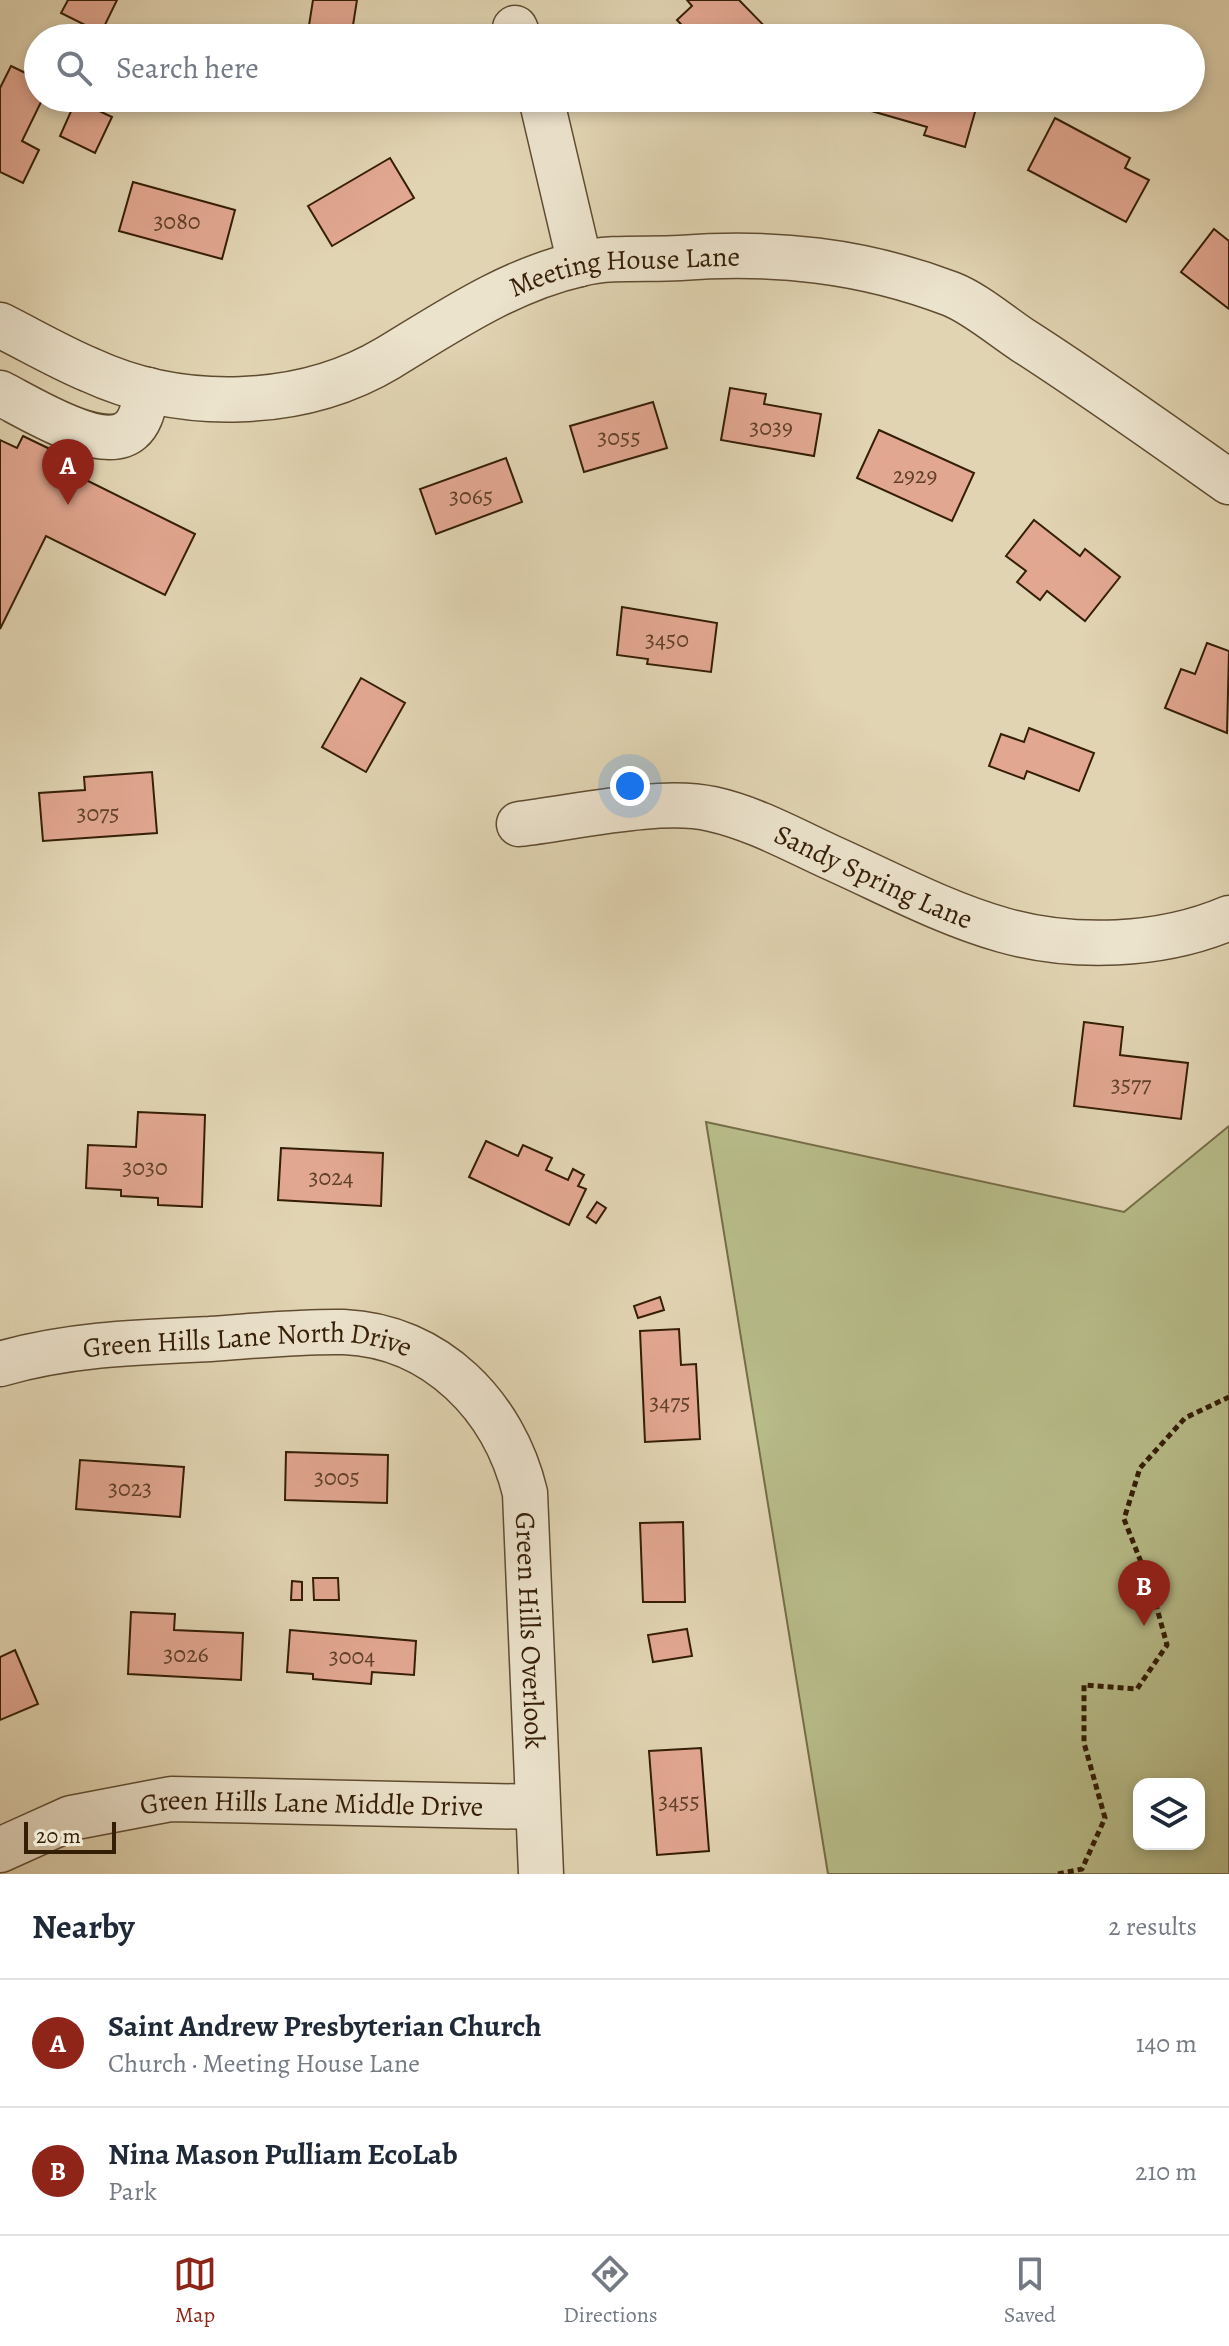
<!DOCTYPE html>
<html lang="en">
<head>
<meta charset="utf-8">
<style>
  :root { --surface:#fff; --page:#f6f6f7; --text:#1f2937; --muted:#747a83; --line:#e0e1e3; --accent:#8f2418 }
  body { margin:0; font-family:Alegreya,serif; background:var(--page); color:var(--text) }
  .controls { position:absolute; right:24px; bottom:24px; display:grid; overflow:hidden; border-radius:16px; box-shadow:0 4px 12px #0003 }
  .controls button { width:72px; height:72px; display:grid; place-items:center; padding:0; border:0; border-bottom:2px solid var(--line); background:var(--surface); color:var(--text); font:40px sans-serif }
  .scale { position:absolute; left:24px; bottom:20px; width:92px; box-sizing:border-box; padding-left:8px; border:4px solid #351e06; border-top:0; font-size:22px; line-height:28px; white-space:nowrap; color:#351e06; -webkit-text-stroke:6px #ece3cd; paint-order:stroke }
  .you { position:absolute; left:630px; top:786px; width:28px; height:28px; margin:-20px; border:6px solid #fff; border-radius:50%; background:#1a73e8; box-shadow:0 0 0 12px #1a73e833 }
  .badge { display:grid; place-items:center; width:52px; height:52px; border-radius:50%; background:var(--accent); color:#fff; font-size:26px; font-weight:700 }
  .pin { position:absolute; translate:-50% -66px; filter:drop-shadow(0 2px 4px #0008) }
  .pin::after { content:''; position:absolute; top:42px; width:28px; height:24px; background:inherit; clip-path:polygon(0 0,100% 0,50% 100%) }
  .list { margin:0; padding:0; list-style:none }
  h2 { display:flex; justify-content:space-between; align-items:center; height:104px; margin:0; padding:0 32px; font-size:34px }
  h2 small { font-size:26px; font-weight:400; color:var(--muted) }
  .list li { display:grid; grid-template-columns:52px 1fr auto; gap:24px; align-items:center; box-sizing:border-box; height:128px; padding:0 32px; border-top:2px solid var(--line) }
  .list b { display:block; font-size:30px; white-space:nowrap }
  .list p { margin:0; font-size:26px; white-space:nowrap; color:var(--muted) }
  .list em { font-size:26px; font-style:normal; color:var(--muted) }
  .icon { flex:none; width:44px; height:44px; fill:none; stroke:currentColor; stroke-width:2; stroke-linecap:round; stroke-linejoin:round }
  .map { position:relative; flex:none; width:1229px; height:1874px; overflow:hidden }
  .search { position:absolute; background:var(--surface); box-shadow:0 4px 12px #0003; left:24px; right:24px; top:24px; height:88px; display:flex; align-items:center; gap:20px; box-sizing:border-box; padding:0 28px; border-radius:44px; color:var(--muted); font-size:30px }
  .sheet { height:360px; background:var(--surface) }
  nav { display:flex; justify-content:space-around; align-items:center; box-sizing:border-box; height:112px; border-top:2px solid var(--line); background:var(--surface); font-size:22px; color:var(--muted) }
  nav a { display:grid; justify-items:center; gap:4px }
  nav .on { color:var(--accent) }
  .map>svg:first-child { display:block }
  .green { fill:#b7bc89; stroke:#766d48; stroke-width:2; fill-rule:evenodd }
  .building { fill:#e2a791; stroke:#351e06; stroke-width:2 }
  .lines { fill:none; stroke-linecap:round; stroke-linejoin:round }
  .minor-casing { stroke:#604c31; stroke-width:47 }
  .path { stroke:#351e06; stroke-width:5; stroke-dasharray:6 4; stroke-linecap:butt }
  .minor { stroke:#ece3cd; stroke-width:44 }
  .labels { text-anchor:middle; stroke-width:7; stroke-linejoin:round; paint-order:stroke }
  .number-label { font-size:24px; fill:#604029 }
  .street-label { font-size:28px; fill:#351e06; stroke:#ece3cd }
</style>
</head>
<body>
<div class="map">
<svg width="1229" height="1874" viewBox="0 0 1229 1874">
  <rect width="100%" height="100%" fill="#e1d4b2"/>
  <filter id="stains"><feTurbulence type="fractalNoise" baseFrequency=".0025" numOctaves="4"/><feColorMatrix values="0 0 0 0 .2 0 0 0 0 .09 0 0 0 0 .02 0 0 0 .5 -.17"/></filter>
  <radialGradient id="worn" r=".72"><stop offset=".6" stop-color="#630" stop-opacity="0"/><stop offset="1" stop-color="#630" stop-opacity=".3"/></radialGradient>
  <path class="green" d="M706 1122 1124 1212 1229 1126V1874H828ZM1139 1784H1199V1844H1139Z"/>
  <g class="building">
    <path d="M68 0H117L101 33 61 13Z"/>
    <path d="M313 0H357L351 38H307Z"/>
    <path d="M687 0H739L776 38H694L677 20 692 6Z"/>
    <path d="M11 66 38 79V98H43L22 141 39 150 23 183 0 172V88Z"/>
    <path d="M856 98H979L965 147 924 135 927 127 854 106Z"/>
    <path d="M76 100 112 117 95 153 60 136Z"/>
    <path d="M1055 118 1130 158 1125 168 1149 180 1126 222 1028 170Z"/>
    <path d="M390 158 414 198 332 246 308 206Z"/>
    <path d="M133 182 235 210 222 259 119 231Z"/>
    <path d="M1214 229 1229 241V309L1181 272Z"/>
    <path d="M730 388 766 394 764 404 821 414 814 456 721 440Z"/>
    <path d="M653 402 667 448 584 472 570 426Z"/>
    <path d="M879 430 974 473 952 521 857 478Z"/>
    <path d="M23 436 83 465 78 476 195 534 165 595 46 536 0 629V440L17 448Z"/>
    <path d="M506 458 522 502 436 534 420 489Z"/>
    <path d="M1034 520 1080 556 1085 549 1120 577 1085 621 1047 591 1040 600 1017 582 1026 571 1006 556Z"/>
    <path d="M622 607 717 623 711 672 647 664 648 659 617 655Z"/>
    <path d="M1207 643 1229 651 1227 733 1165 708 1181 669 1195 674Z"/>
    <path d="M361 678 405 703 366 772 322 747Z"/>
    <path d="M1029 728 1094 753 1079 791 1027 771 1024 779 989 766 1001 734 1024 742Z"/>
    <path d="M152 772 157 833 43 841 39 793 85 790 84 777Z"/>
    <path d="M1084 1022 1123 1027 1120 1055 1188 1063 1181 1119 1074 1106Z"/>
    <path d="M138 1112 205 1115 202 1207 158 1205V1198L121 1196V1190L86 1188 88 1145 136 1147Z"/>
    <path d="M486 1141 518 1156 523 1145 552 1158 546 1170 568 1180 573 1169 584 1175 578 1186 586 1189 569 1225 469 1177Z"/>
    <path d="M281 1148 383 1153 381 1206 278 1200Z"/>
    <path d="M597 1202 606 1208 596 1223 587 1217Z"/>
    <path d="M660 1297 664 1310 638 1318 634 1306Z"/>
    <path d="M679 1329 681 1365 696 1364 700 1439 645 1442 640 1331Z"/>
    <path d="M286 1452 388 1455 387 1503 285 1500Z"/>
    <path d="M80 1460 184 1467 180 1517 76 1509Z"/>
    <path d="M683 1522 685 1602H643L640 1523Z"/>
    <path d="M313 1578H338L339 1600H314Z"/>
    <path d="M292 1581 302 1582V1600H291Z"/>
    <path d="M131 1612 175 1614 174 1630 243 1633 241 1680 128 1674Z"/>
    <path d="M687 1629 692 1656 653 1662 648 1635Z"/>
    <path d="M290 1630 416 1641 414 1675 372 1672 371 1684 313 1679V1674L287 1672Z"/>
    <path d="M15 1650 38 1704 0 1720V1657Z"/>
    <path d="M701 1748 709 1851 657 1855 649 1751Z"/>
  </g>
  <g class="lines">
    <defs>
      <g id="minor">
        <path d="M515 28 519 38"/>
        <path d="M541 98 580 264"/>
        <path id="s1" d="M0 325C30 340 59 357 90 370 181 412 301 410 388 358 449 321 509 280 580 264 611 256 649 260 680 258 774 251 862 260 951 294 976 304 1001 326 1024 341 1094 386 1161 434 1229 482"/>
        <path d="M0 393C28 407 103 455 131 430 142 421 144 403 148 390"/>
        <path id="s2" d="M519 824C572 818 661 797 712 809 753 818 791 839 830 857 886 882 943 913 1003 930 1074 950 1161 947 1229 918"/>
        <path id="s3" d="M0 1364C69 1344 139 1342 210 1339 254 1336 300 1331 344 1332 436 1336 504 1406 525 1493L541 1874"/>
        <path id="s4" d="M0 1850 71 1818 171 1799 537 1807"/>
      </g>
    </defs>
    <use href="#minor" class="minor-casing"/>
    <path class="path" d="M1058 1874 1082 1869 1105 1818 1084 1743V1685L1137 1689 1167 1645 1152 1590 1124 1519 1140 1468 1185 1418 1229 1397"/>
    <use href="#minor" class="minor"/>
  </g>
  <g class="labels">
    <g class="number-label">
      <text x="177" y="229">3080</text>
      <text x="771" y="435">3039</text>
      <text x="619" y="445">3055</text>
      <text x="915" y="483">2929</text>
      <text x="471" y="504">3065</text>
      <text x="667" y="647">3450</text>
      <text x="98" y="821">3075</text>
      <text x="1131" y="1092">3577</text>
      <text x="145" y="1175">3030</text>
      <text x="331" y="1185">3024</text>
      <text x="670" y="1410">3475</text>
      <text x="337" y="1485">3005</text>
      <text x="130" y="1496">3023</text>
      <text x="186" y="1662">3026</text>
      <text x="352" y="1664">3004</text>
      <text x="679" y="1809">3455</text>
    </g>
    <g class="street-label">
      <text dy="10" stroke="none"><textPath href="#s1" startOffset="668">Meeting House Lane</textPath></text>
      <text dy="10" stroke="none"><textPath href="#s2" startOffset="370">Sandy Spring Lane</textPath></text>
      <text dy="10" stroke="none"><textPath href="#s3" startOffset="250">Green Hills Lane North Drive</textPath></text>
      <text dy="10" stroke="none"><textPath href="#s3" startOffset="744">Green Hills Overlook</textPath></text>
      <text dy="10" stroke="none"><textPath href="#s4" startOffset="320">Green Hills Lane Middle Drive</textPath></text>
    </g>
  </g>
  <rect width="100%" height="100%" filter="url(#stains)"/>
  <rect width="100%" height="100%" fill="url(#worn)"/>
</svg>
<div class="controls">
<button><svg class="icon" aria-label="layers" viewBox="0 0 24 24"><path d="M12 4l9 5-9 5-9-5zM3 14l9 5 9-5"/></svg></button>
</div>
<div class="scale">20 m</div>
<div class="you"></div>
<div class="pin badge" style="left:68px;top:505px">A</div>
<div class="pin badge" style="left:1144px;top:1626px">B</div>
<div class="search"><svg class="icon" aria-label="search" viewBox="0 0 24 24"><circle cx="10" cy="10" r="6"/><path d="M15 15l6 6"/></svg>Search here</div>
</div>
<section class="sheet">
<h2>Nearby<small>2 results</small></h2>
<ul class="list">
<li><span class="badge">A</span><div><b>Saint Andrew Presbyterian Church</b><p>Church · Meeting House Lane</p></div><em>140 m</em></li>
<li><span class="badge">B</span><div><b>Nina Mason Pulliam EcoLab</b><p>Park</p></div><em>210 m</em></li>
</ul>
</section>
<nav>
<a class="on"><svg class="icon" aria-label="map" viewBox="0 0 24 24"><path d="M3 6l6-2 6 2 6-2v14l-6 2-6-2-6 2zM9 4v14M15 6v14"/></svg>Map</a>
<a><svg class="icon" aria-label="directions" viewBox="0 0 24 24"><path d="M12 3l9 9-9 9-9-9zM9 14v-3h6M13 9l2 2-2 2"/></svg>Directions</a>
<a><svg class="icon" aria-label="saved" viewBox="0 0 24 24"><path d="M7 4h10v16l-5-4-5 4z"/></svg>Saved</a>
</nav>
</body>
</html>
